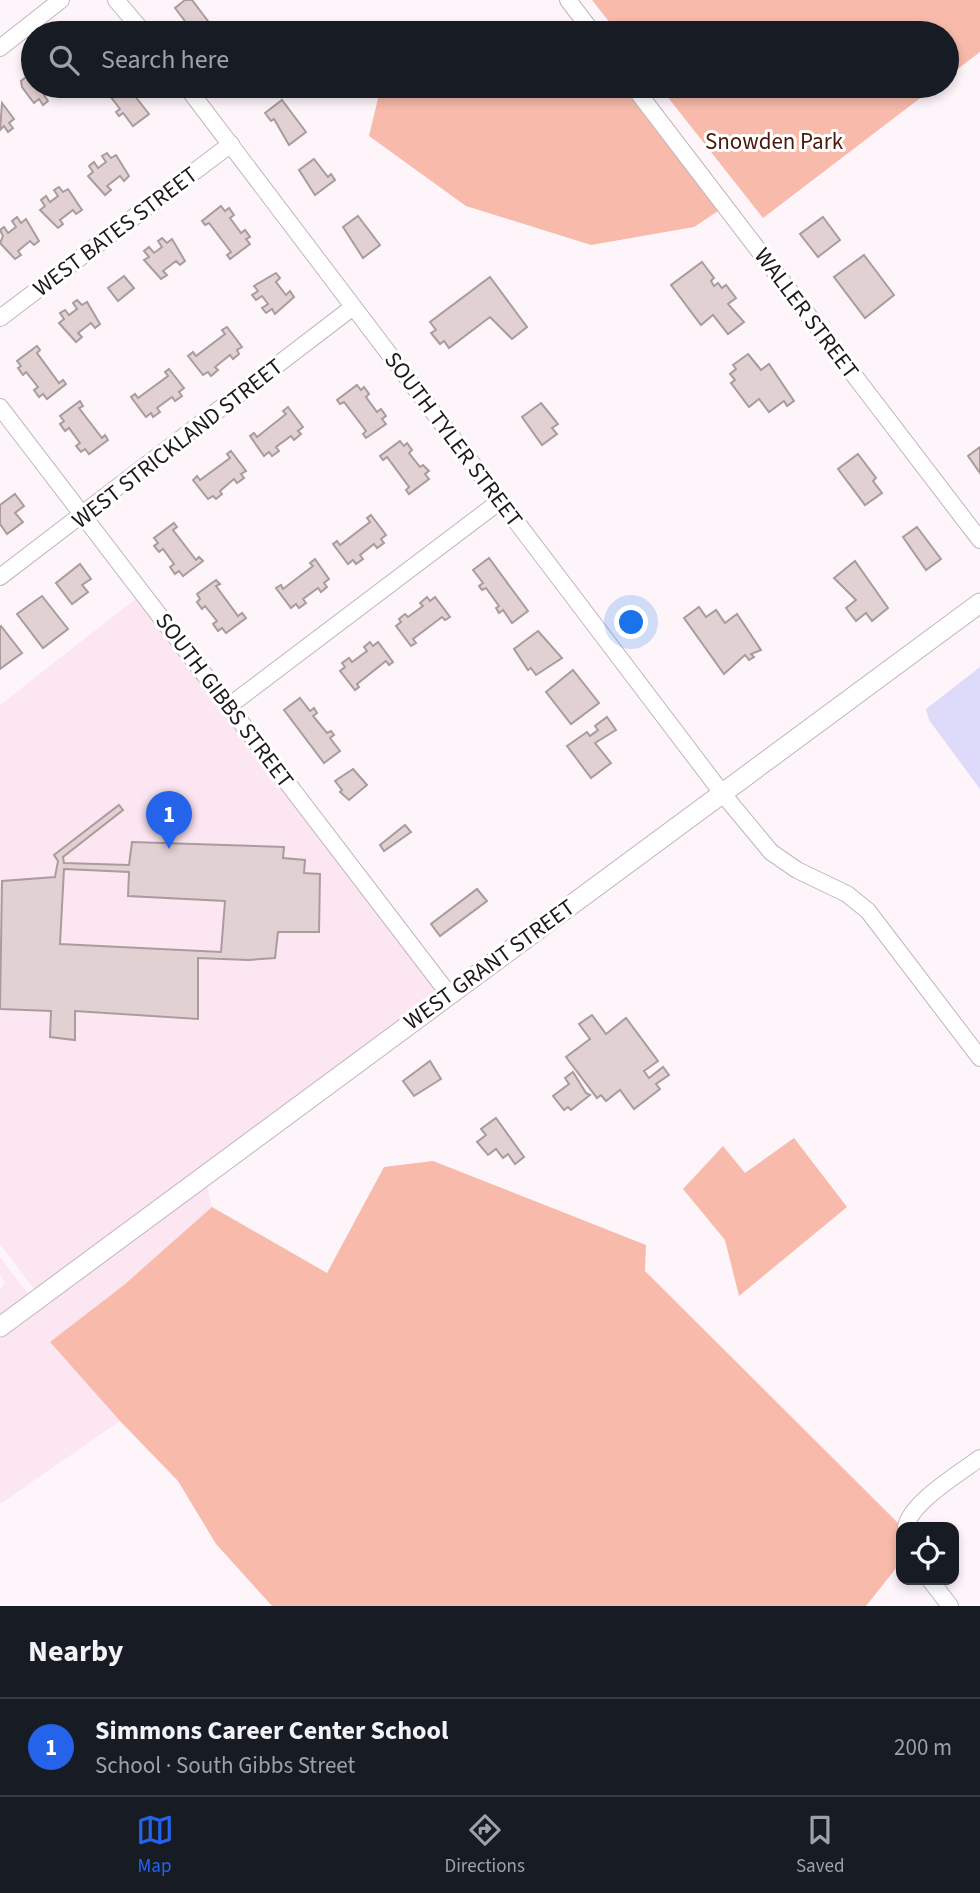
<!DOCTYPE html>
<html lang="en">
<head>
<meta charset="utf-8">
<style>
  :root { --surface:#171b24; --page:#242831; --text:#f1f3f6; --muted:#9ea1a6; --line:#363941; --accent:#2563eb }
  body { margin:0; font-family:"Source Sans 3",sans-serif; background:var(--page); color:var(--text) }
  .controls { position:absolute; right:21px; bottom:21px; display:grid; overflow:hidden; border-radius:14px; box-shadow:0 4px 10px #0003 }
  .controls button { width:63px; height:63px; display:grid; place-items:center; padding:0; border:0; border-bottom:2px solid var(--line); background:var(--surface); color:var(--text); font:35px sans-serif }
  .you { position:absolute; left:632px; top:623px; width:24px; height:24px; margin:-18px; border:5px solid #fff; border-radius:50%; background:#1a73e8; box-shadow:0 0 0 10px #1a73e833 }
  .badge { display:grid; place-items:center; width:46px; height:46px; border-radius:50%; background:var(--accent); color:#fff; font-size:23px; font-weight:700 }
  .pin { position:absolute; translate:-50% -58px; filter:drop-shadow(0 2px 4px #0008) }
  .pin::after { content:''; position:absolute; top:37px; width:24px; height:21px; background:inherit; clip-path:polygon(0 0,100% 0,50% 100%) }
  .list { margin:0; padding:0; list-style:none }
  h2 { display:flex; justify-content:space-between; align-items:center; height:91px; margin:0; padding:0 28px; font-size:30px }
  h2 small { font-size:23px; font-weight:400; color:var(--muted) }
  .list li { display:grid; grid-template-columns:46px 1fr auto; gap:21px; align-items:center; box-sizing:border-box; height:98px; padding:0 28px; border-top:2px solid var(--line) }
  .list b { display:block; font-size:26px; white-space:nowrap }
  .list p { margin:0; font-size:23px; white-space:nowrap; color:var(--muted) }
  .list em { font-size:23px; font-style:normal; color:var(--muted) }
  .icon { flex:none; width:38px; height:38px; fill:none; stroke:currentColor; stroke-width:2; stroke-linecap:round; stroke-linejoin:round }
  .map { position:relative; flex:none; width:980px; height:1606px; overflow:hidden }
  .search { position:absolute; background:var(--surface); box-shadow:0 4px 10px #0003; left:21px; right:21px; top:21px; height:77px; display:flex; align-items:center; gap:18px; box-sizing:border-box; padding:0 24px; border-radius:38px; color:var(--muted); font-size:26px }
  .sheet { height:189px; background:var(--surface) }
  nav { display:flex; justify-content:space-around; align-items:center; box-sizing:border-box; height:98px; border-top:2px solid var(--line); background:var(--surface); font-size:19px; color:var(--muted) }
  nav a { display:grid; justify-items:center; gap:4px }
  nav .on { color:var(--accent) }
  .map>svg:first-child { display:block }
  .built { fill:#fce6f2 }
  .green { fill:#f7baab }
  .water { fill:#dedafa }
  .building { fill:#e2d1d3; stroke:#aa9b9d; stroke-width:2; fill-rule:evenodd }
  .lines { fill:none; stroke-linecap:round; stroke-linejoin:round }
  .minor-casing { stroke:#c2b5bc; stroke-width:18 }
  .tertiary-casing { stroke:#c2b5bc; stroke-width:21 }
  .minor { stroke:#fff; stroke-width:16 }
  .tertiary { stroke:#fff; stroke-width:19 }
  .labels { text-anchor:middle; stroke-width:6; stroke-linejoin:round; paint-order:stroke }
  .park-label { font-size:23px; fill:#4d190c; stroke:#fff }
  .street-label { font-size:23px; fill:#1d181b; stroke:#fff }
</style>
</head>
<body>
<div class="map">
<svg width="980" height="1606" viewBox="0 0 980 1606">
  <rect width="100%" height="100%" fill="#fef5fa"/>
  <g class="built">
    <path d="M143 593 448 993 40 1297 0 1244V705Z"/>
    <path d="M207 1185 212 1207 124 1285 50 1342 120 1421 0 1504V1339Z"/>
    <path d="M0 1257 28 1294 0 1315V1290L5 1283 0 1274Z"/>
  </g>
  <g class="green">
    <path d="M592 0H980V52L947 77V33H618Z"/>
    <path d="M381 86H622L718 211 694 227 591 245 466 206 369 136Z"/>
    <path d="M659 86H936L763 218Z"/>
    <path d="M794 1138 847 1207 739 1296 725 1240 683 1189 723 1146 745 1173Z"/>
    <path d="M433 1161 646 1245 645 1271 902 1527 901 1562 866 1606H272L216 1544 178 1481 120 1421 50 1342 124 1285 212 1207 327 1273 384 1167Z"/>
  </g>
  <path class="water" d="M980 667V789L929 720 926 709Z"/>
  <g class="building">
    <path d="M185 0H192L217 33H194L175 8Z"/>
    <path d="M26 77 30 81 33 78V86H57L61 91 56 95 52 89 44 95 48 101 43 105 39 99 34 103 22 87 21 81Z"/>
    <path d="M102 86H127L149 114 133 126 123 113 119 116 116 112 120 109 106 91 103 94 99 90Z"/>
    <path d="M282 100 306 132 289 145 274 119 271 121 265 113Z"/>
    <path d="M2 103 14 119 9 123 13 128 8 132 4 126 0 130Z"/>
    <path d="M107 153 111 158 116 155 129 176 124 181 120 176 107 186 111 190 105 195 88 176 93 172 89 166 94 162 98 168 106 162 102 156Z"/>
    <path d="M314 159 328 177 331 174 335 180 315 195 299 170Z"/>
    <path d="M59 187 63 192 68 189 82 210 76 214 73 210 60 220 63 224 58 228 40 210 45 206 41 200 46 196 50 202 58 196 54 190Z"/>
    <path d="M221 206 225 211 229 208 234 215 230 218 241 233 245 230 250 237 246 239 250 244 230 259 227 255 231 252 209 223 205 225 202 221Z"/>
    <path d="M358 216 380 245 363 258 343 227Z"/>
    <path d="M17 217 21 223 26 219 39 241 34 245 30 241 18 251 21 255 15 259 0 243 3 236 0 230 4 227 8 233 16 227 12 221Z"/>
    <path d="M823 217 840 240 818 257 800 234Z"/>
    <path d="M162 238 167 243 172 239 185 261 180 265 176 261 163 271 167 275 161 279 144 260 149 257 144 251 149 247 154 253 162 247 158 241Z"/>
    <path d="M864 255 894 295 865 318 834 277Z"/>
    <path d="M702 262 714 278 711 281 714 286 718 283 722 288 726 285 736 298 728 304 744 322 728 334 713 315 701 325 671 285Z"/>
    <path d="M276 273 280 278 276 282 286 295 290 291 294 297 275 314 272 309 266 313 262 308 268 304 262 296 256 300 252 295 258 291 254 286Z"/>
    <path d="M124 276 134 288 118 301 108 288Z"/>
    <path d="M490 277 527 327 512 339 490 317 449 348 444 341 440 344 431 333 436 330 430 322Z"/>
    <path d="M77 300 82 305 87 302 100 324 95 328 91 323 78 333 82 337 76 342 59 323 64 319 60 313 65 310 69 315 77 309 73 303Z"/>
    <path d="M227 327 242 347 237 350 239 354 233 359 230 355 215 367 218 370 211 376 208 372 203 375 188 356 193 352 196 356 225 334 222 330Z"/>
    <path d="M37 346 40 350 37 353 59 383 63 380 66 384 47 399 43 394 39 397 34 390 38 387 26 372 23 375 18 368 21 366 17 361Z"/>
    <path d="M748 354 761 370 769 364 794 401 787 406 784 401 769 412 759 399 749 407 731 383 735 380 730 374 736 369 733 365Z"/>
    <path d="M169 369 184 388 179 392 182 396 175 401 172 397 157 408 160 412 153 417 151 413 146 417 131 397 135 394 138 398 168 376 165 372Z"/>
    <path d="M357 385 361 390 364 387 369 394 366 397 377 412 381 409 386 416 382 419 386 424 366 438 363 434 366 431 344 402 340 404 337 400Z"/>
    <path d="M80 401 83 406 79 408 102 438 105 435 108 440 89 454 85 449 81 452 76 446 80 443 69 428 65 431 60 424 64 421 60 416Z"/>
    <path d="M541 403 558 424 552 428 557 434 542 445 522 417Z"/>
    <path d="M288 407 303 427 298 431 301 434 294 440 291 436 276 447 279 451 272 456 269 452 264 456 250 436 254 433 257 437 286 414 283 411Z"/>
    <path d="M400 441 404 446 407 443 412 450 409 453 420 467 423 465 429 471 425 474 429 479 409 494 406 490 409 487 387 457 383 460 380 456Z"/>
    <path d="M980 447V473L968 456Z"/>
    <path d="M231 451 246 471 241 474 244 478 237 483 234 479 220 491 222 494 216 499 213 496 208 499 193 480 197 476 200 480 230 458 227 454Z"/>
    <path d="M858 454 876 478 873 481 882 493 865 505 838 469Z"/>
    <path d="M15 494 24 506 15 513 23 522 7 534 0 524V505Z"/>
    <path d="M371 515 386 535 381 539 384 543 377 548 374 544 360 555 363 559 356 564 353 560 348 564 333 544 337 541 340 545 370 522 367 518Z"/>
    <path d="M174 523 177 527 173 530 196 560 199 557 203 561 183 576 179 571 175 574 170 567 174 564 163 549 159 552 154 546 158 543 154 538Z"/>
    <path d="M917 527 941 559 926 570 903 537Z"/>
    <path d="M489 558 528 611 512 623 503 610 499 613 496 608 499 606 486 588 482 590 479 586 483 583 473 570Z"/>
    <path d="M315 559 329 579 324 583 327 587 321 592 318 588 303 599 306 603 299 608 296 604 291 608 276 588 281 585 283 589 313 566 310 563Z"/>
    <path d="M855 561 888 608 872 621 866 613 856 621 846 608 856 600 834 578Z"/>
    <path d="M80 564 91 579 82 585 88 592 72 604 56 583Z"/>
    <path d="M216 580 220 584 216 586 238 616 242 613 246 618 226 633 222 628 218 631 213 624 217 621 205 606 202 609 197 602 200 599 197 594Z"/>
    <path d="M42 596 68 629 43 648 17 614Z"/>
    <path d="M427 597 430 601 435 597 450 617 445 620 442 617 413 639 416 643 411 646 396 626 401 622 399 619 405 614 408 617 423 606 420 603Z"/>
    <path d="M699 607 706 617 716 610 725 623 737 614 761 650 751 654 754 657 749 660 745 655 724 674 684 618Z"/>
    <path d="M1 626 22 653 0 669V627Z"/>
    <path d="M538 631 562 658 536 675 531 668 528 670 514 649Z"/>
    <path d="M370 642 373 646 378 642 393 662 389 665 386 661 357 684 359 687 355 690 340 671 345 667 342 663 349 658 352 662 367 651 364 647Z"/>
    <path d="M573 670 599 703 571 724 546 692Z"/>
    <path d="M300 698 310 711 314 708 317 713 313 716 327 733 331 731 334 735 330 738 340 751 324 763 284 710Z"/>
    <path d="M607 717 616 730 595 743 611 763 591 778 567 746 587 732 590 736 598 730 595 726Z"/>
    <path d="M353 769 367 785 349 800 340 792 342 790 335 781Z"/>
    <path d="M119 805 123 810 63 857 64 863 129 865 132 842 284 847 283 858 305 860 304 873 320 874 319 932H278L275 958 248 960 198 958V1019L75 1011V1040L50 1037 51 1011 0 1009 2 881 55 877 58 861 54 855ZM64 869 129 872 128 896 225 901 221 952 60 944Z"/>
    <path d="M405 825 411 832 384 851 380 845Z"/>
    <path d="M477 889 487 901 440 936 431 924Z"/>
    <path d="M592 1015 606 1034 626 1018 658 1061 644 1071 649 1078 663 1067 669 1075 656 1084 660 1089 634 1109 620 1090 606 1101 601 1095 597 1098 566 1057 590 1039 579 1024Z"/>
    <path d="M430 1061 441 1079 414 1096 403 1081Z"/>
    <path d="M573 1072 586 1093 590 1095 571 1110 568 1107 564 1110 553 1096 569 1084 565 1078Z"/>
    <path d="M496 1118 524 1157 515 1164 508 1154 503 1158 496 1149 488 1155 477 1142 486 1135 481 1129Z"/>
  </g>
  <g class="lines">
    <defs>
      <g id="minor">
        <path d="M116 0 144 33"/>
        <path d="M568 0 593 33"/>
        <path d="M0 48 61 0"/>
        <path d="M186 86 722 793 771 852 797 870 847 894 868 911 980 1058"/>
        <path d="M633 86 980 540"/>
        <path d="M0 318 231 144"/>
        <path d="M0 407 448 993"/>
        <path d="M0 577 353 307"/>
        <path d="M229 706 500 501"/>
        <path d="M906 1527C910 1503 960 1473 980 1458"/>
        <path d="M930 1580 950 1606"/>
      </g>
      <path id="tertiary" d="M0 1327 980 603"/>
    </defs>
    <use href="#minor" class="minor-casing"/>
    <use href="#tertiary" class="tertiary-casing"/>
    <use href="#minor" class="minor"/>
    <use href="#tertiary" class="tertiary"/>
  </g>
  <g class="labels">
    <g class="park-label">
      <text x="774" y="149">Snowden Park</text>
    </g>
    <g class="street-label">
      <text transform="translate(115 231) rotate(-37)" y="8">WEST BATES STREET</text>
      <text transform="translate(807 313) rotate(53)" y="8">WALLER STREET</text>
      <text transform="translate(454 439) rotate(53)" y="8">SOUTH TYLER STREET</text>
      <text transform="translate(177 443) rotate(-38)" y="8">WEST STRICKLAND STREET</text>
      <text transform="translate(225 700) rotate(53)" y="8">SOUTH GIBBS STREET</text>
      <text transform="translate(489 964) rotate(-36)" y="8">WEST GRANT STREET</text>
    </g>
  </g>
</svg>
<div class="controls">
<button><svg class="icon" aria-label="locate" viewBox="0 0 24 24"><circle cx="12" cy="12" r="6"/><path d="M12 2v4M12 18v4M2 12h4M18 12h4"/></svg></button>
</div>
<div class="you"></div>
<div class="pin badge" style="left:169px;top:849px">1</div>
<div class="search"><svg class="icon" aria-label="search" viewBox="0 0 24 24"><circle cx="10" cy="10" r="6"/><path d="M15 15l6 6"/></svg>Search here</div>
</div>
<section class="sheet">
<h2>Nearby<small></small></h2>
<ul class="list">
<li><span class="badge">1</span><div><b>Simmons Career Center School</b><p>School · South Gibbs Street</p></div><em>200 m</em></li>
</ul>
</section>
<nav>
<a class="on"><svg class="icon" aria-label="map" viewBox="0 0 24 24"><path d="M3 6l6-2 6 2 6-2v14l-6 2-6-2-6 2zM9 4v14M15 6v14"/></svg>Map</a>
<a><svg class="icon" aria-label="directions" viewBox="0 0 24 24"><path d="M12 3l9 9-9 9-9-9zM9 14v-3h6M13 9l2 2-2 2"/></svg>Directions</a>
<a><svg class="icon" aria-label="saved" viewBox="0 0 24 24"><path d="M7 4h10v16l-5-4-5 4z"/></svg>Saved</a>
</nav>
</body>
</html>
